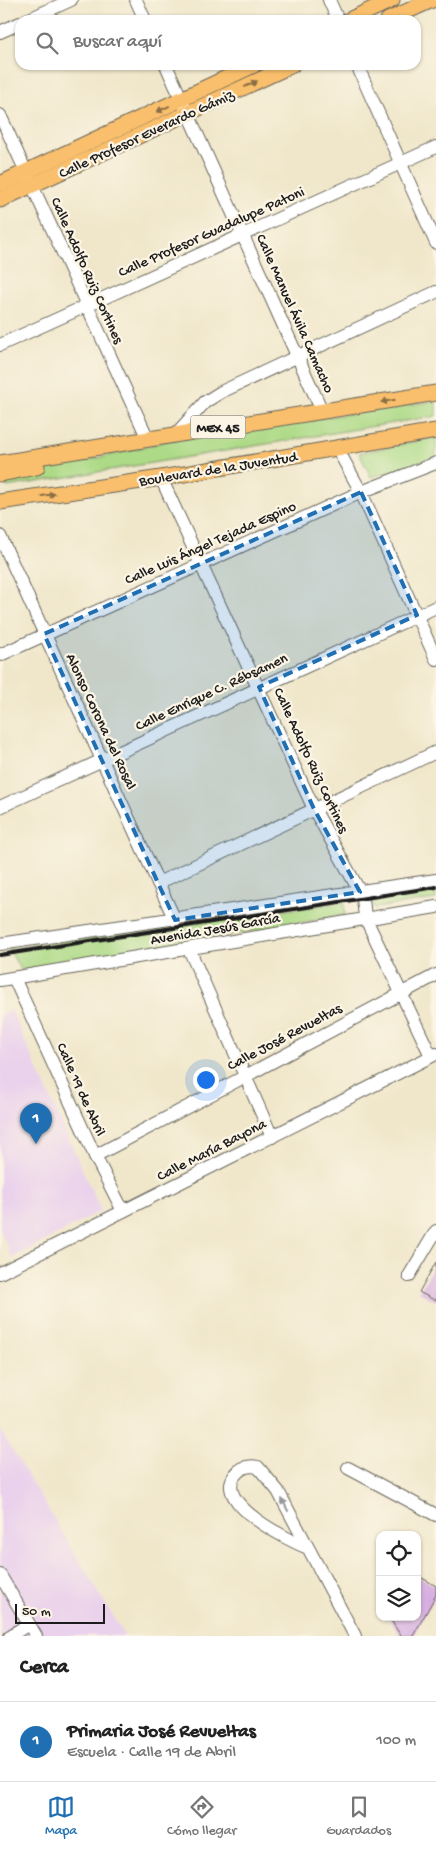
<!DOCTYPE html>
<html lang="es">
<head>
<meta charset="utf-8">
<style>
  :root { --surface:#fff; --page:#f6f6f6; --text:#222; --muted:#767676; --line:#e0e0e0; --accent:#1f6fb2 }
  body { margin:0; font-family:"Gochi Hand",sans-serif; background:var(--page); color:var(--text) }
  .controls { position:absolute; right:15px; bottom:15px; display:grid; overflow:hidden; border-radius:10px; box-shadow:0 1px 4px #0004 }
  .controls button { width:45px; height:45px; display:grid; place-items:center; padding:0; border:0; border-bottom:1px solid var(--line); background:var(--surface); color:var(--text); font:25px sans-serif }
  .scale { position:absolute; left:15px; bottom:12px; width:90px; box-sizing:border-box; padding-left:5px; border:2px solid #1c1c1c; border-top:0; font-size:14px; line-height:18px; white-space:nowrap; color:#1c1c1c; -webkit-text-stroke:4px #fcf5e5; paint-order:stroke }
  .you { position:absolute; left:205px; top:1079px; width:18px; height:18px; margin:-12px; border:4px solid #fff; border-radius:50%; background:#1a73e8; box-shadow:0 0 0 8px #1a73e833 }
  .badge { display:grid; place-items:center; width:32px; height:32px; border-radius:50%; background:var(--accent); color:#fff; font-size:16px; font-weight:700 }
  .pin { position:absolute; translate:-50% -41px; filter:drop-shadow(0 1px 2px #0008) }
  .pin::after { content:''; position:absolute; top:26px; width:18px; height:15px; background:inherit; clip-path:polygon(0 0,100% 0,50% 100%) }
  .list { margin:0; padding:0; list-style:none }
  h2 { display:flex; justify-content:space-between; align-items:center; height:65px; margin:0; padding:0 20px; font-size:21px }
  h2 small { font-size:16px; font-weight:400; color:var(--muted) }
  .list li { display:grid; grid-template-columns:32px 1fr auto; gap:15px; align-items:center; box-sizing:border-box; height:80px; padding:0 20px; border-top:1px solid var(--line) }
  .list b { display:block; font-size:19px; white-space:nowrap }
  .list p { margin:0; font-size:16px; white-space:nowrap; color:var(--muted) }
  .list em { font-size:16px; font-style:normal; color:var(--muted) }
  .icon { flex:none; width:28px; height:28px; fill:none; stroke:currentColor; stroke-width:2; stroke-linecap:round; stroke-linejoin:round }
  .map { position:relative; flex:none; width:436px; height:1636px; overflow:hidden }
  .search { position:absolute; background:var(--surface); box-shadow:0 1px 4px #0004; left:15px; right:15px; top:15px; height:55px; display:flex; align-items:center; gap:12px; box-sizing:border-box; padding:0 18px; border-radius:15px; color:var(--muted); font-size:19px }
  .sheet { height:145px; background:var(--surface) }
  nav { display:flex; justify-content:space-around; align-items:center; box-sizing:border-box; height:70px; border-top:1px solid var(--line); background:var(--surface); font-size:14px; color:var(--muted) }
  nav a { display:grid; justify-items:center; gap:2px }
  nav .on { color:var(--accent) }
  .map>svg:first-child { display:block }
  .built { fill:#ead1ec }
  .green { fill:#adda87; stroke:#647b52 }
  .building { fill:#d3a7e0 }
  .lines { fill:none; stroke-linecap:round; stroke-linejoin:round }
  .minor-casing { stroke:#666359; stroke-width:14 }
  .major-casing { stroke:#666359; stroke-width:17 }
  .minor { stroke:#fff; stroke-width:12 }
  .major { stroke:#f9bf6c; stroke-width:15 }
  .rail { stroke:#1c1c1c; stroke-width:4 }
  .oneway { fill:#8a6e44 }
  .oneway2 { fill:#999 }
  .marked { fill:#1f6fb2; fill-opacity:0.2; stroke:#1f6fb2; stroke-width:4; stroke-dasharray:10 6; stroke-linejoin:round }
  .labels { text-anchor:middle; stroke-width:4.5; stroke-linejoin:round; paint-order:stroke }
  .shield { fill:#fcf5e5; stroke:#5f5d58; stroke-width:1 }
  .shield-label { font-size:14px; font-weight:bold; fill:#1c1c1c }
  .street-label { font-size:15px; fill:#1c1c1c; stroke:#fcf5e5 }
</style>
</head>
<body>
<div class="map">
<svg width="436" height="1636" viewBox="0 0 436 1636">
  <rect width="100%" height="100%" fill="#fcf5e5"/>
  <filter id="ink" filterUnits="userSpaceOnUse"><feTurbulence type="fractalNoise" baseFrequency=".02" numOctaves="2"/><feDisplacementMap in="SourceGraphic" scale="10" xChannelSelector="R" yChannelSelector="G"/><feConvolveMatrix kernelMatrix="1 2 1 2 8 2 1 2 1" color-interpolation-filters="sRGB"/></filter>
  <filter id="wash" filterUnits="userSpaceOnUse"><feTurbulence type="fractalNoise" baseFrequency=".0096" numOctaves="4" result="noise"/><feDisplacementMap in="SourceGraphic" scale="20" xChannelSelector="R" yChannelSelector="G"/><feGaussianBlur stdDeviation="1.12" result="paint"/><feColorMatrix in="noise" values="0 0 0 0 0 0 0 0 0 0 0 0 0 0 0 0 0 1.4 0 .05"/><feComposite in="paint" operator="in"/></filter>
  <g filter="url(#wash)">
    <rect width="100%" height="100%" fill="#f0e7cb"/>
    <g class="built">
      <path d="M11 1010 101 1211 12 1258 0 1229V1015Z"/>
      <path d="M0 1430 125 1636H0Z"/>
    </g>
    <g class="green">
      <path d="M436 401V416L7 487V475L81 462 171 440Z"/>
      <path d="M436 437V459L371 477 359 453Z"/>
      <path d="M436 887V899L375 908 370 897Z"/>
      <path d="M344 902 345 915 22 971 8 949Z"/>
    </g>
    <g id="blocks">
      <g class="building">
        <path d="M436 1262V1301L419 1292Z"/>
        <path d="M417 1575 436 1586V1595L413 1636H401L389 1617H417Z"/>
      </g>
    </g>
  </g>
  <g filter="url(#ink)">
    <use href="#blocks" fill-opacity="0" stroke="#666359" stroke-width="1"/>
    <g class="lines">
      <defs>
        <g id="minor">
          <path d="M136 0 145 20"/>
          <path d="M329 0 338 20"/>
          <path d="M27 20 71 0"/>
          <path d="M0 32 20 23"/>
          <path d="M166 65 322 411"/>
          <path d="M357 65 436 243"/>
          <path d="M0 115 148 439"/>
          <path d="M0 345 436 147"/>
          <path d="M176 434 205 402 221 392 436 292"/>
          <path d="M337 448 361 492 436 659"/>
          <path d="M161 478 314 809 360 892 363 899 365 917 431 1056"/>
          <path d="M0 536 175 920"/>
          <path d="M0 655 361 492 436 463"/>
          <path d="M0 807 436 607"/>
          <path d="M158 883 436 752"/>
          <path d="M0 944 436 880"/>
          <path d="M189 949 272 1137"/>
          <path d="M14 978 95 1156 123 1211"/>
          <path d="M0 980 436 907"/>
          <path d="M95 1156 436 975"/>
          <path d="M0 1273 436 1054"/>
          <path d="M409 1276 436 1231"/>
          <path d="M348 1468 436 1515"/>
          <path d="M308 1548C288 1540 213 1503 235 1475 241 1467 248 1465 258 1467L278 1491 355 1636"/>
          <path d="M0 1575 36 1636"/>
          <path d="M10 1636 29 1624"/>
        </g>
        <g id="major">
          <path d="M349 20 392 0"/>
          <path d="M388 20 432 0"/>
          <path d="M0 184 254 65"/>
          <path d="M0 200 292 65"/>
          <path d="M0 463 436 393"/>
          <path d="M0 474 37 467"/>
          <path d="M0 502 161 478 436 431"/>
        </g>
      </defs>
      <use href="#minor" class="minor-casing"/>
      <use href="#major" class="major-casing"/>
      <use href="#minor" class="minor"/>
      <use href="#major" class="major"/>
      <path class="rail" d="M0 955 436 887"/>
    </g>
    <defs><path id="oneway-solid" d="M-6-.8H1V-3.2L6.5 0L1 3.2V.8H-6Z" transform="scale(1.25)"/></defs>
    <g class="oneway">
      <use href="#oneway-solid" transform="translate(251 84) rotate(-25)"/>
      <use href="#oneway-solid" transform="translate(163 109) rotate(155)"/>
      <use href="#oneway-solid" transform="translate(388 401) rotate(171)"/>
      <use href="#oneway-solid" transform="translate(48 495) rotate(-9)"/>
    </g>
    <use class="oneway2" href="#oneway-solid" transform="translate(285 1505) rotate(-117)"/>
  </g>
  <path class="marked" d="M361 492 417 615 259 687 314 809 360 892 175 920 44 634Z"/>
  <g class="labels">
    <rect class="shield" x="190.5" y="415.5" width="55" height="23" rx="4"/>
    <g class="shield-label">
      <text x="218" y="432">MEX 45</text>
    </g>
    <g class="street-label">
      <text transform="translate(146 133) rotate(-25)" y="5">Calle Profesor Everardo Gámiz</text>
      <text transform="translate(211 231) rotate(-24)" y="5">Calle Profesor Guadalupe Patoni</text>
      <text transform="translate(88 270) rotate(66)" y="5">Calle Adolfo Ruiz Cortines</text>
      <text transform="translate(296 313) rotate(66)" y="5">Calle Manuel Ávila Camacho</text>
      <text transform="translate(218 468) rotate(-9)" y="5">Boulevard de la Juventud</text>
      <text transform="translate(210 542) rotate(-24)" y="5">Calle Luis Ángel Tejada Espino</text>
      <text transform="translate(211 691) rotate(-25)" y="5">Calle Enrique C. Rébsamen</text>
      <text transform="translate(102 721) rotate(65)" y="5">Alonso Corona del Rosal</text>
      <text transform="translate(312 760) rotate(65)" y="5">Calle Adolfo Ruiz Cortines</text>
      <text transform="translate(215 928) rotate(-10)" y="5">Avenida Jesús García</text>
      <text transform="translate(284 1036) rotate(-28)" y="5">Calle José Revueltas</text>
      <text transform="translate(82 1089) rotate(66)" y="5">Calle 19 de Abril</text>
      <text transform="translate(211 1149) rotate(-27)" y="5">Calle María Bayona</text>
    </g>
  </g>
</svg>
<div class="controls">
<button><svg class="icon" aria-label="locate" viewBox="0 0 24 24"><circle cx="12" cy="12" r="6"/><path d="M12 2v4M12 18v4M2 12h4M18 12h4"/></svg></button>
<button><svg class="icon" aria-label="layers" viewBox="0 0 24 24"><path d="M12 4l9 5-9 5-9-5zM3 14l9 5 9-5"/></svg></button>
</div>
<div class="scale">50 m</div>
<div class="you"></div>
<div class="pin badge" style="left:36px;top:1144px">1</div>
<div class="search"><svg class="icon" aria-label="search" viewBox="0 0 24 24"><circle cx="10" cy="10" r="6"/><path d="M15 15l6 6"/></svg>Buscar aquí</div>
</div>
<section class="sheet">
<h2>Cerca<small></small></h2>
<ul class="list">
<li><span class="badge">1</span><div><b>Primaria José Revueltas</b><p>Escuela · Calle 19 de Abril</p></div><em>100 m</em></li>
</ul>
</section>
<nav>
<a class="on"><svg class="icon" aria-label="map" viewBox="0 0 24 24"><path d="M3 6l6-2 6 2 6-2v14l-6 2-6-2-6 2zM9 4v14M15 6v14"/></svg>Mapa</a>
<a><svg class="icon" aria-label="directions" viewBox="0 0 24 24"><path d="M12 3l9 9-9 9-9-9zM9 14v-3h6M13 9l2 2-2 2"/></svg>Cómo llegar</a>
<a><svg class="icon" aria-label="saved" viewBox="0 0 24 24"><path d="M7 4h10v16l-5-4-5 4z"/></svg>Guardados</a>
</nav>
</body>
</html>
